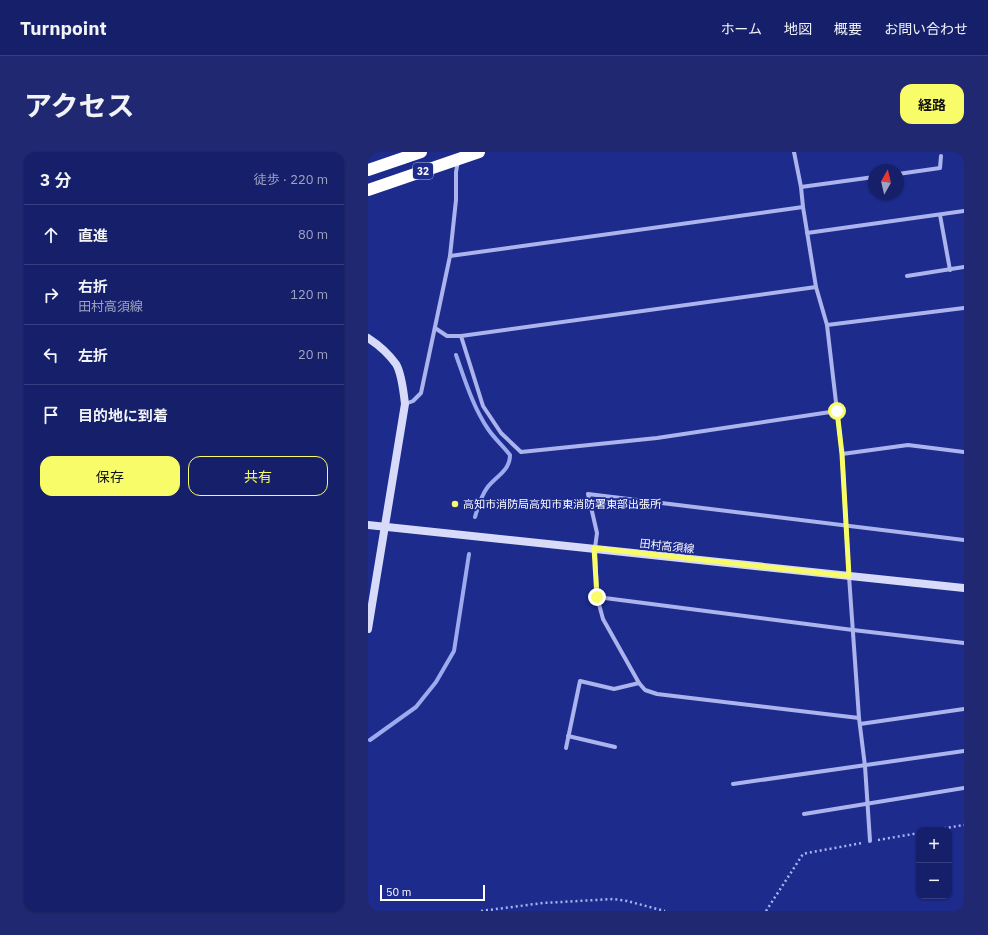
<!DOCTYPE html>
<html lang="ja">
<head>
<meta charset="utf-8">
<style>
  :root { --surface:#16206a; --page:#1f2870; --text:#f1f3f6; --muted:#9ea3c1; --line:#353e7e; --accent:#f9fc69 }
  body { margin:0; font-family:"IBM Plex Sans","Noto Sans JP",sans-serif; background:var(--page); color:var(--text) }
  .controls { position:absolute; right:12px; bottom:12px; display:grid; overflow:hidden; border-radius:8px; box-shadow:0 1px 3px #0004 }
  .controls button { width:36px; height:36px; display:grid; place-items:center; padding:0; border:0; border-bottom:1px solid var(--line); background:var(--surface); color:var(--text); font:20px sans-serif }
  .compass { position:absolute; left:500px; top:12px; width:36px; height:36px; border-radius:50%; background:var(--surface); box-shadow:0 1px 3px #0004; rotate:8deg }
  .scale { position:absolute; left:12px; bottom:10px; width:105px; box-sizing:border-box; padding-left:4px; border:2px solid #fff; border-top:0; font-size:11px; line-height:14px; white-space:nowrap; color:#fff; -webkit-text-stroke:3px #1d2b8d; paint-order:stroke }
  .stop { position:absolute; width:12px; height:12px; margin:-9px; border:3px solid #f9fc69; border-radius:50%; background:#fff }
  .stop.end { background:#f9fc69; border-color:#fff; box-shadow:0 1px 4px #0008 }
  .list { margin:0; padding:0; list-style:none }
  h2 { display:flex; justify-content:space-between; align-items:center; height:52px; margin:0; padding:0 16px; font-size:17px }
  h2 small { font-size:13px; font-weight:400; color:var(--muted) }
  .list li { display:grid; grid-template-columns:26px 1fr auto; gap:12px; align-items:center; box-sizing:border-box; height:60px; padding:0 16px; border-top:1px solid var(--line) }
  .list b { display:block; font-size:15px; white-space:nowrap }
  .list p { margin:0; font-size:13px; white-space:nowrap; color:var(--muted) }
  .list em { font-size:13px; font-style:normal; color:var(--muted) }
  .actions { display:flex; gap:8px; padding:12px 16px }
  .actions a { flex:1; padding:9px 0; border:1px solid var(--accent); border-radius:12px; text-align:center; font-size:14px; color:var(--accent) }
  .actions .main { background:var(--accent); color:#111 }
  .icon { flex:none; width:22px; height:22px; fill:none; stroke:currentColor; stroke-width:2; stroke-linecap:round; stroke-linejoin:round }
  .map { position:relative; flex:none; width:596px; height:759px; overflow:hidden; border-radius:12px }
  header { display:flex; align-items:center; gap:24px; box-sizing:border-box; height:56px; padding:0 20px; background:var(--surface); border-bottom:1px solid var(--line) }
  header strong { font-size:19px }
  nav { display:flex; gap:22px; margin-inline-start:auto; font-size:14px }
  .intro { display:flex; align-items:center; justify-content:space-between; box-sizing:border-box; height:96px; padding:0 24px }
  h1 { margin:0; font-size:28px }
  .button { padding:10px 18px; border-radius:12px; background:var(--accent); color:#111; font-size:14px; font-weight:700 }
  main { display:flex; gap:24px; padding:0 24px }
  aside { flex:1; background:var(--surface); border-radius:12px; box-shadow:0 1px 3px #0004 }
  .map>svg:first-child { display:block }
  .lines { fill:none; stroke-linecap:round; stroke-linejoin:round }
  .stream { stroke:#9eaaee; stroke-width:4 }
  .path { stroke:#abb4ed; stroke-width:2.5; stroke-dasharray:2 3; stroke-linecap:butt }
  .street { stroke:#abb4ed; stroke-width:4 }
  .secondary { stroke:#d7dbf9; stroke-width:8 }
  .highway { stroke:#fff; stroke-width:12 }
  .route { stroke:#f9fc69; stroke-width:5 }
  .poi-dot { fill:#f9fc69; stroke:#1d2b8d; stroke-width:1.5 }
  .labels { text-anchor:middle; stroke-width:3.5; stroke-linejoin:round; paint-order:stroke }
  .shield { fill:#1d2b8d; stroke:#bbbfdd; stroke-width:1 }
  .shield-label { font-size:10px; font-weight:bold; fill:#fff }
  .poi-label { font-size:11px; fill:#fff; stroke:#1d2b8d; text-anchor:start }
  .street-label { font-size:11px; fill:#fff; stroke:#1d2b8d }
</style>
</head>
<body>
<header>
<strong>Turnpoint</strong>
<nav><a>ホーム</a><a>地図</a><a>概要</a><a>お問い合わせ</a></nav>
</header>
<div class="intro"><h1>アクセス</h1><a class="button">経路</a></div>
<main>
<aside>
<h2>3 分<small>徒歩 · 220 m</small></h2>
<ul class="list">
<li><svg class="icon" aria-label="ahead" viewBox="0 0 24 24"><path d="M12 20V5M6 11l6-6 6 6"/></svg><div><b>直進</b></div><em>80 m</em></li>
<li><svg class="icon" aria-label="right" viewBox="0 0 24 24"><path d="M7 20v-9h11M14 6l5 5-5 5"/></svg><div><b>右折</b><p>田村高須線</p></div><em>120 m</em></li>
<li><svg class="icon" aria-label="left" viewBox="0 0 24 24"><path d="M17 20v-9H6M10 6l-5 5 5 5"/></svg><div><b>左折</b></div><em>20 m</em></li>
<li><svg class="icon" aria-label="arrive" viewBox="0 0 24 24"><path d="M6 21V4h12l-3 4 3 4H6"/></svg><div><b>目的地に到着</b></div></li>
</ul>
<div class="actions"><a class="main">保存</a><a>共有</a></div>
</aside>
<div class="map">
<svg width="596" height="759" viewBox="0 0 596 759">
  <rect width="100%" height="100%" fill="#1d2b8d"/>
  <g class="lines">
    <g class="stream">
      <path d="M88 203C97 228 105 255 120 277 126 286 135 294 142 303 142 319 128 324 119 336 113 344 110 355 107 365"/>
      <path d="M2 588 48 555 68 530 86 499 101 402"/>
    </g>
    <g class="path">
      <path d="M566 678 596 673"/>
      <path d="M510 688 551 681"/>
      <path d="M113 759 175 751 245 747 259 749 297 759"/>
      <path d="M398 759 435 702 439 701 494 691"/>
    </g>
    <g class="street">
      <path d="M426 0 433 35 435 55 448 135 459 173 474 302 481 424 491 566 497 614 502 689"/>
      <path d="M530 22 572 16 573 4"/>
      <path d="M433 35 506 25"/>
      <path d="M572 63 582 118"/>
      <path d="M439 81 596 59"/>
      <path d="M82 104 435 55"/>
      <path d="M539 124 596 115"/>
      <path d="M459 173 596 156"/>
      <path d="M67 176 79 184H93L448 135"/>
      <path d="M93 184 115 254 133 281 153 300 289 286 469 259"/>
      <path d="M37 252 45 249 53 241 82 104 88 48V20L90 9"/>
      <path d="M474 302 540 293 596 300"/>
      <path d="M229 445 485 478 596 491"/>
      <path d="M491 566 289 542 277 538 271 531 235 467 229 445 227 396 229 381 220 342 596 388"/>
      <path d="M492 572 596 557"/>
      <path d="M200 584 247 595"/>
      <path d="M198 596 212 529 246 537 271 531"/>
      <path d="M365 632 596 599"/>
      <path d="M436 662 596 636"/>
    </g>
    <g class="secondary">
      <path d="M0 186C11 193 20 201 28 212 33 220 36 243 37 252L0 477"/>
      <path d="M0 373 596 436"/>
    </g>
    <g class="highway">
      <path d="M0 18 53 0"/>
      <path d="M0 38 111 0"/>
    </g>
  </g>
  <g class="lines">
    <path class="route" d="M229 445 226 396 481 424 474 302 469 259"/>
  </g>
  <circle class="poi-dot" cx="87" cy="352" r="4"/>
  <g class="labels">
    <rect class="shield" x="45" y="11" width="20" height="16" rx="3"/>
    <g class="shield-label">
      <text x="55" y="23">32</text>
    </g>
    <g class="poi-label">
      <text x="95" y="356">高知市消防局高知市東消防署東部出張所</text>
    </g>
    <g class="street-label">
      <text transform="translate(299 394) rotate(6)" y="4">田村高須線</text>
    </g>
  </g>
</svg>
<div class="controls">
<button>+</button>
<button>−</button>
</div>
<svg class="compass" viewBox="-18 -18 36 36"><path d="M0-13l5 13h-10z" fill="#e53935"/><path d="M0 13l5-13h-10z" fill="#9ea3c1"/></svg>
<div class="scale">50 m</div>
<div class="stop" style="left:469px;top:259px"></div>
<div class="stop end" style="left:229px;top:445px"></div>
</div>
</main>
</body>
</html>
